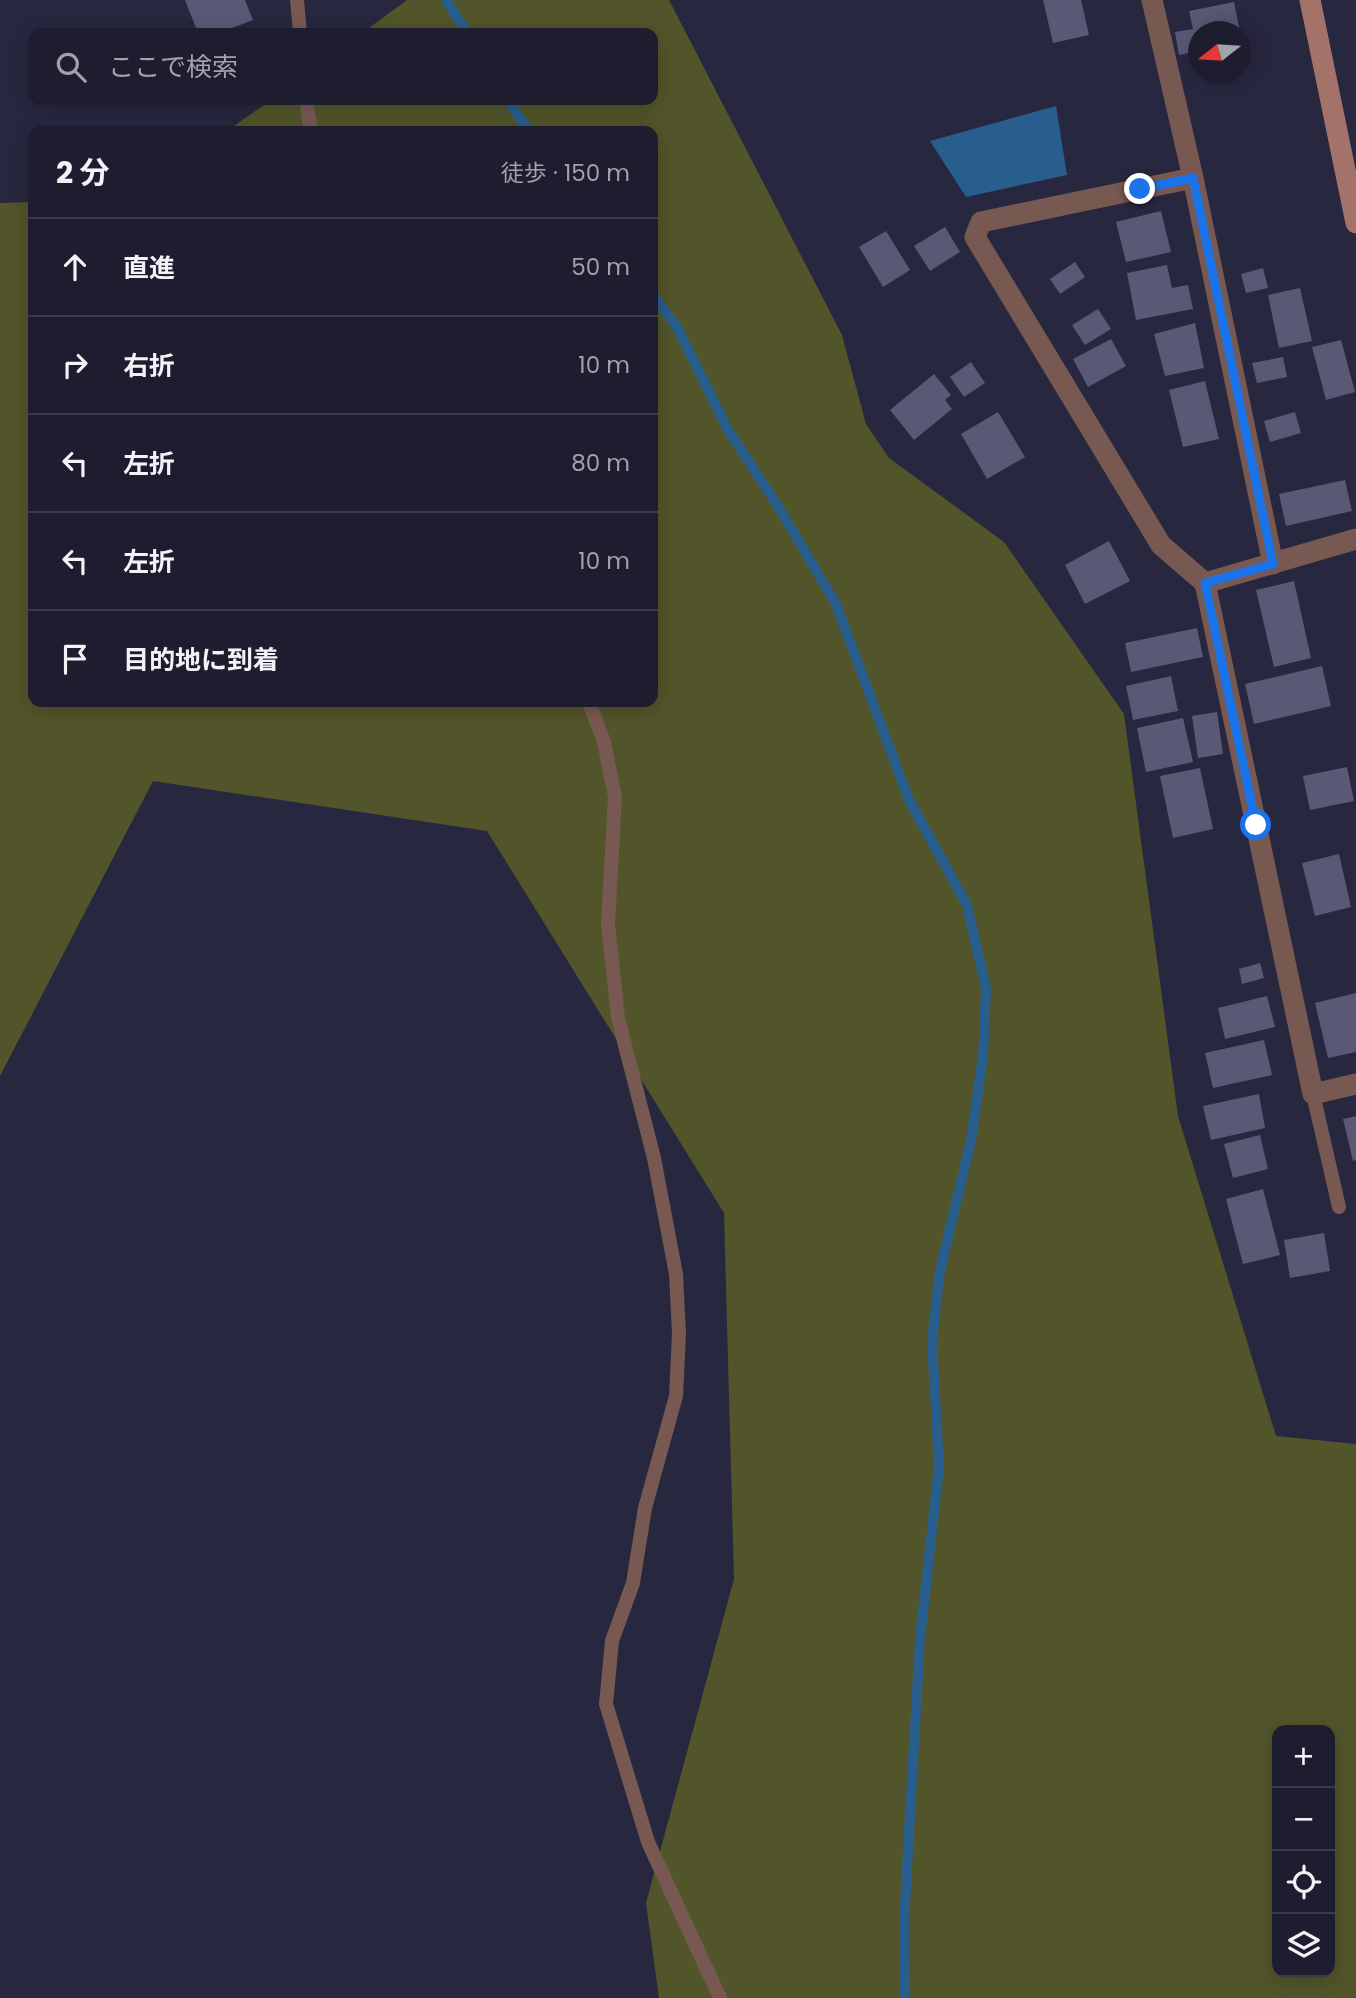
<!DOCTYPE html>
<html lang="ja">
<head>
<meta charset="utf-8">
<style>
  :root { --surface:#1e1d30; --page:#262638; --text:#f1f3f6; --muted:#a1a2ab; --line:#3c3b4c }
  body { margin:0; font-family:Poppins,"Noto Sans JP",sans-serif; background:var(--page); color:var(--text) }
  .controls { position:absolute; right:21px; bottom:21px; display:grid; overflow:hidden; border-radius:14px; box-shadow:0 4px 18px #0003 }
  .controls button { width:63px; height:63px; display:grid; place-items:center; padding:0; border:0; border-bottom:2px solid var(--line); background:var(--surface); color:var(--text); font:35px sans-serif }
  .compass { position:absolute; left:1188px; top:21px; width:63px; height:63px; border-radius:50%; background:var(--surface); box-shadow:0 4px 18px #0003; rotate:253deg }
  .stop { position:absolute; width:21px; height:21px; margin:-16px; border:5px solid #1a73e8; border-radius:50%; background:#fff }
  .stop.end { background:#1a73e8; border-color:#fff; box-shadow:0 2px 7px #0008 }
  .list { margin:0; padding:0; list-style:none }
  h2 { display:flex; justify-content:space-between; align-items:center; height:91px; margin:0; padding:0 28px; font-size:30px }
  h2 small { font-size:23px; font-weight:400; color:var(--muted) }
  .list li { display:grid; grid-template-columns:46px 1fr auto; gap:21px; align-items:center; box-sizing:border-box; height:98px; padding:0 28px; border-top:2px solid var(--line) }
  .list b { display:block; font-size:26px; white-space:nowrap }
  .list em { font-size:23px; font-style:normal; color:var(--muted) }
  .icon { flex:none; width:38px; height:38px; fill:none; stroke:currentColor; stroke-width:2; stroke-linecap:round; stroke-linejoin:round }
  .map { position:relative; flex:none; width:1356px; height:1998px; overflow:hidden }
  .search { position:absolute; background:var(--surface); box-shadow:0 4px 18px #0003; left:28px; top:28px; width:630px; height:77px; display:flex; align-items:center; gap:18px; box-sizing:border-box; padding:0 24px; border-radius:14px; color:var(--muted); font-size:26px }
  .panel { position:absolute; background:var(--surface); box-shadow:0 4px 18px #0003; left:28px; top:126px; width:630px; height:581px; border-radius:14px }
  .map>svg:first-child { display:block }
  .green { fill:#52552a; fill-rule:evenodd }
  .water { fill:#285e8d }
  .lines { fill:none; stroke-linecap:round; stroke-linejoin:round }
  .stream { stroke:#285e8d; stroke-width:10 }
  .building { fill:#595975 }
  .lane { stroke:#785952; stroke-width:14 }
  .street { stroke:#785952; stroke-width:21 }
  .secondary { stroke:#a37268; stroke-width:21 }
  .route { stroke:#1a73e8; stroke-width:9 }
</style>
</head>
<body>
<div class="map">
<svg width="1356" height="1998" viewBox="0 0 1356 1998">
  <rect width="100%" height="100%" fill="#282740"/>
  <path class="green" d="M407 0H669L842 335 866 424 889 458 1004 542 1124 714 1178 1116 1276 1436 1356 1444V1998H659L646 1903 734 1579 724 1213 487 831 153 781 0 1076V203L33 202V702H653V131H227L271 100H653V33H362ZM1277 1730H1330V1972H1277Z"/>
  <path class="water" d="M1056 106 1067 175 966 197 930 141Z"/>
  <g class="lines">
    <g class="stream">
      <path d="M446 0 467 33"/>
      <path d="M507 100 529 131"/>
      <path d="M653 295 677 327 728 430 776 503 836 604 909 800 967 905 986 988 983 1056 971 1141 940 1270 932 1340 939 1467 920 1638 904 1922 905 1998"/>
    </g>
  </g>
  <g class="building">
    <path d="M185 0H245L253 20 219 33H198Z"/>
    <path d="M1043 0H1081L1089 35 1053 43Z"/>
    <path d="M1234 2 1240 32H1198V51L1179 55 1175 32 1193 29 1189 11Z"/>
    <path d="M1161 211 1171 252 1126 262 1116 222Z"/>
    <path d="M945 227 960 252 930 271 914 246Z"/>
    <path d="M886 231 910 270 883 287 859 247Z"/>
    <path d="M1075 262 1085 277 1060 294 1050 279Z"/>
    <path d="M1167 265 1172 288 1188 285 1193 309 1136 320 1127 273Z"/>
    <path d="M1263 268 1268 288 1246 293 1241 274Z"/>
    <path d="M1300 288 1312 341 1279 348 1268 295Z"/>
    <path d="M1098 309 1111 329 1085 345 1072 325Z"/>
    <path d="M1195 323 1204 368 1165 376 1154 334Z"/>
    <path d="M1111 339 1126 366 1088 387 1073 359Z"/>
    <path d="M1341 340 1355 392 1326 400 1312 347Z"/>
    <path d="M1283 357 1287 377 1257 383 1252 363Z"/>
    <path d="M971 362 985 383 964 397 950 377Z"/>
    <path d="M934 374 951 395 945 400 952 409 914 440 890 410Z"/>
    <path d="M1205 381 1219 439 1183 447 1169 390Z"/>
    <path d="M998 412 1025 457 987 479 961 434Z"/>
    <path d="M1295 412 1301 433 1270 442 1264 421Z"/>
    <path d="M1345 480 1352 511 1286 526 1279 494Z"/>
    <path d="M1109 541 1130 581 1085 604 1065 565Z"/>
    <path d="M1294 581 1311 658 1274 667 1256 590Z"/>
    <path d="M1197 628 1203 657 1131 672 1125 643Z"/>
    <path d="M1322 666 1331 706 1254 724 1245 684Z"/>
    <path d="M1171 676 1178 711 1133 720 1126 686Z"/>
    <path d="M1217 712 1223 754 1198 758 1192 716Z"/>
    <path d="M1183 718 1193 762 1146 772 1137 728Z"/>
    <path d="M1347 767 1354 801 1310 810 1303 776Z"/>
    <path d="M1200 768 1213 829 1173 838 1160 776Z"/>
    <path d="M1339 854 1351 907 1315 916 1302 863Z"/>
    <path d="M1260 963 1264 978 1242 984 1239 969Z"/>
    <path d="M1356 993V1052L1328 1058 1315 1003Z"/>
    <path d="M1267 996 1275 1027 1225 1039 1218 1008Z"/>
    <path d="M1264 1040 1272 1075 1213 1088 1205 1053Z"/>
    <path d="M1259 1094 1265 1128 1211 1140 1203 1106Z"/>
    <path d="M1356 1116V1160L1353 1161 1343 1119Z"/>
    <path d="M1260 1135 1268 1169 1233 1178 1224 1144Z"/>
    <path d="M1263 1189 1280 1255 1243 1264 1226 1199Z"/>
    <path d="M1324 1233 1330 1271 1290 1278 1284 1240Z"/>
  </g>
  <g class="lines">
    <g class="lane">
      <path d="M297 0 300 33"/>
      <path d="M306 100 311 131"/>
      <path d="M589 702 604 742 615 797 608 924 618 1018 654 1158 676 1274 679 1334 676 1396 645 1508 633 1583 612 1641 606 1704 648 1842 720 1998"/>
      <path d="M1313 1094 1339 1207"/>
    </g>
    <g class="street">
      <path d="M1152 0 1193 178 1273 564"/>
      <path d="M1193 178 981 222 975 237 1161 545 1205 583 1313 1094 1356 1084"/>
      <path d="M1205 583 1356 539"/>
    </g>
    <path class="secondary" d="M1310 0 1356 223"/>
  </g>
  <g class="lines">
    <path class="route" d="M1140 189 1193 178 1273 564 1205 583 1256 825"/>
  </g>
</svg>
<div class="controls">
<button>+</button>
<button>−</button>
<button><svg class="icon" aria-label="locate" viewBox="0 0 24 24"><circle cx="12" cy="12" r="6"/><path d="M12 2v4M12 18v4M2 12h4M18 12h4"/></svg></button>
<button><svg class="icon" aria-label="layers" viewBox="0 0 24 24"><path d="M12 4l9 5-9 5-9-5zM3 14l9 5 9-5"/></svg></button>
</div>
<svg class="compass" viewBox="-18 -18 36 36"><path d="M0-13l5 13h-10z" fill="#e53935"/><path d="M0 13l5-13h-10z" fill="#a1a2ab"/></svg>
<div class="stop" style="left:1256px;top:825px"></div>
<div class="stop end" style="left:1140px;top:189px"></div>
<div class="search"><svg class="icon" aria-label="search" viewBox="0 0 24 24"><circle cx="10" cy="10" r="6"/><path d="M15 15l6 6"/></svg>ここで検索</div>
<section class="panel">
<h2>2 分<small>徒歩 · 150 m</small></h2>
<ul class="list">
<li><svg class="icon" aria-label="ahead" viewBox="0 0 24 24"><path d="M12 20V5M6 11l6-6 6 6"/></svg><div><b>直進</b></div><em>50 m</em></li>
<li><svg class="icon" aria-label="right" viewBox="0 0 24 24"><path d="M7 20v-9h11M14 6l5 5-5 5"/></svg><div><b>右折</b></div><em>10 m</em></li>
<li><svg class="icon" aria-label="left" viewBox="0 0 24 24"><path d="M17 20v-9H6M10 6l-5 5 5 5"/></svg><div><b>左折</b></div><em>80 m</em></li>
<li><svg class="icon" aria-label="left" viewBox="0 0 24 24"><path d="M17 20v-9H6M10 6l-5 5 5 5"/></svg><div><b>左折</b></div><em>10 m</em></li>
<li><svg class="icon" aria-label="arrive" viewBox="0 0 24 24"><path d="M6 21V4h12l-3 4 3 4H6"/></svg><div><b>目的地に到着</b></div></li>
</ul>
</section>
</div>
</body>
</html>
